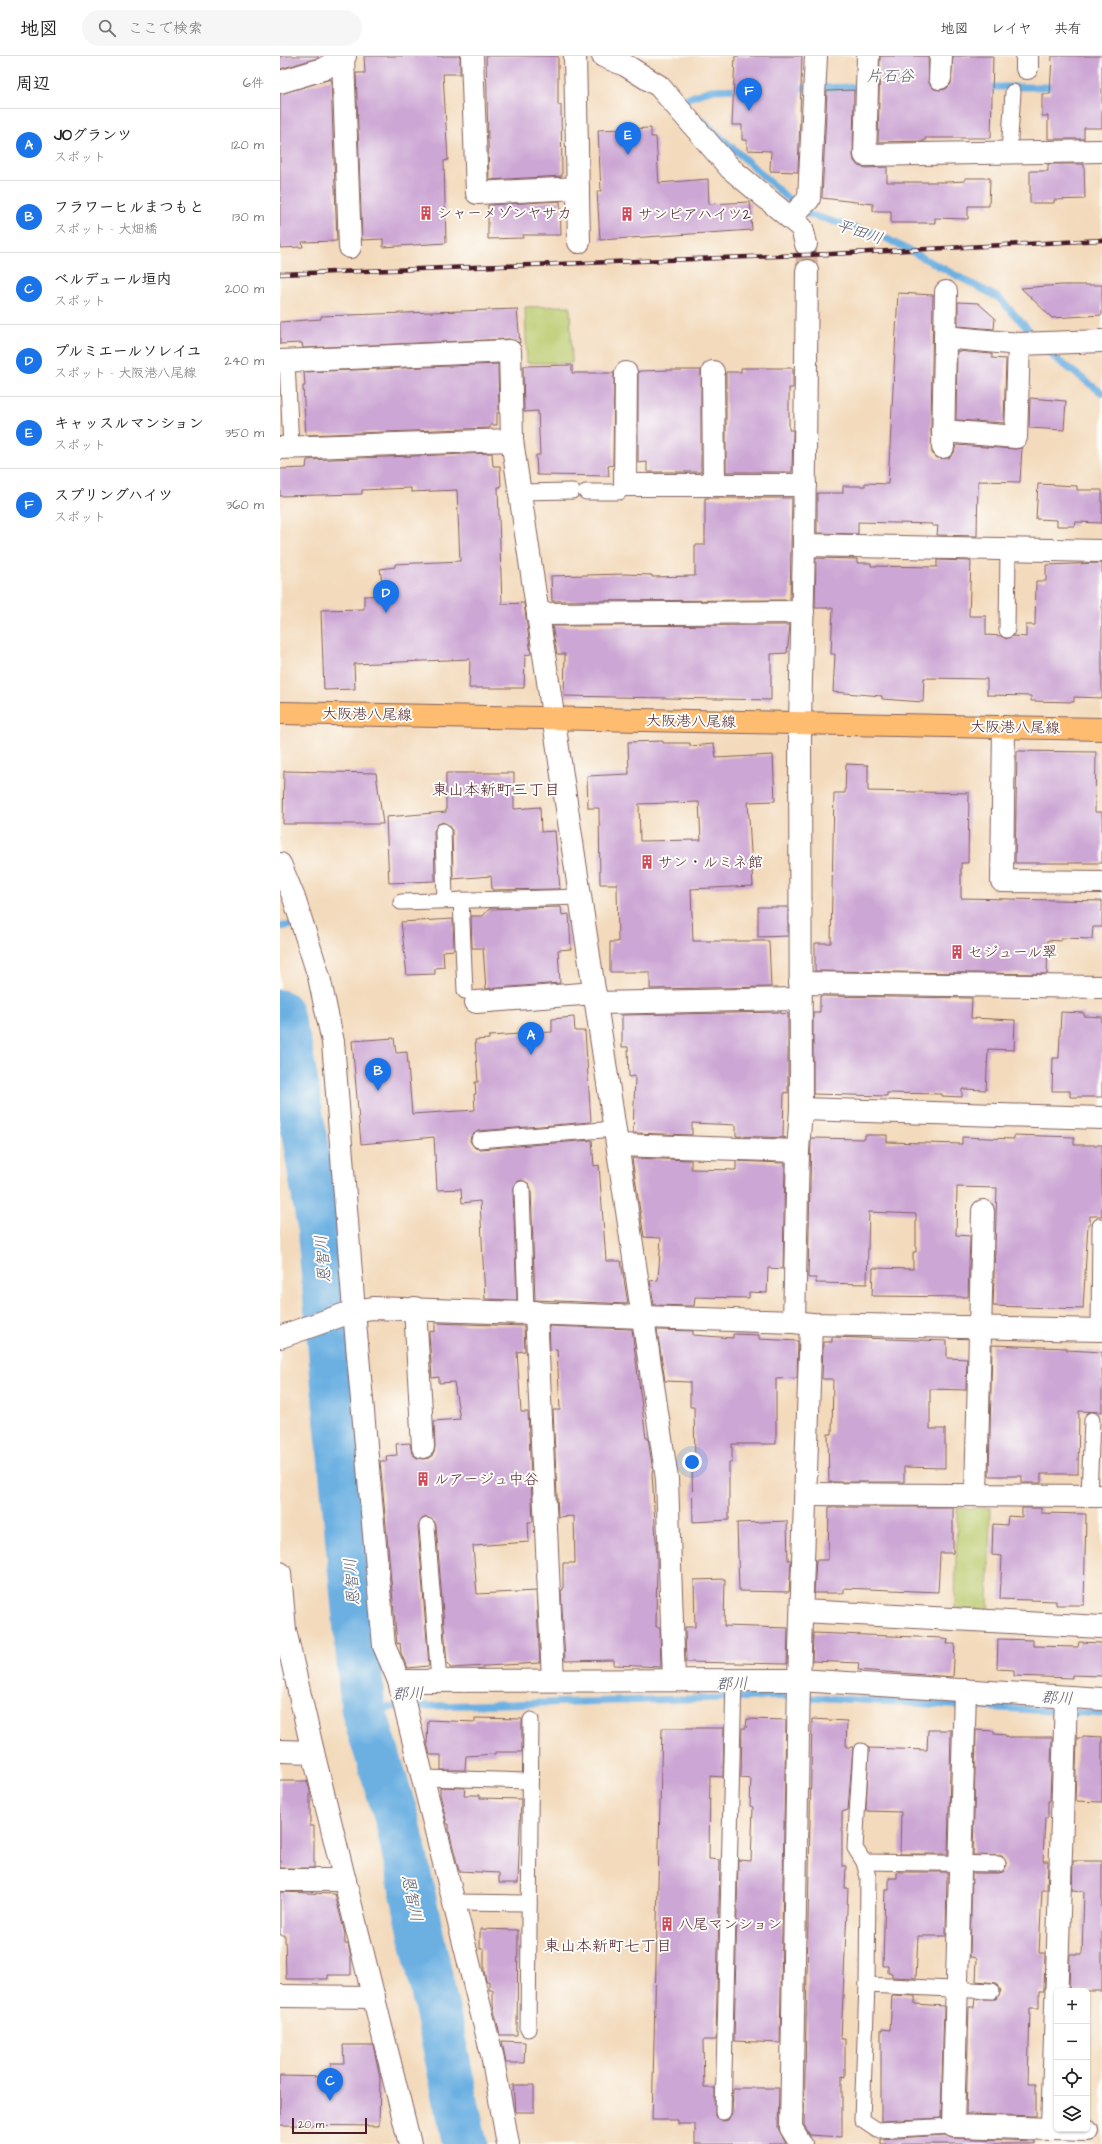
<!DOCTYPE html>
<html lang="ja">
<head>
<meta charset="utf-8">
<style>
  :root { --surface:#fff; --page:#f6f6f6; --text:#222; --muted:#767676; --line:#e0e0e0; --accent:#1a73e8 }
  body { margin:0; font-family:"Architects Daughter","Klee One",sans-serif; background:var(--page); color:var(--text) }
  .controls { position:absolute; right:12px; bottom:12px; display:grid; overflow:hidden; border-radius:6px; box-shadow:0 1px 3px #0004 }
  .controls button { width:36px; height:36px; display:grid; place-items:center; padding:0; border:0; border-bottom:1px solid var(--line); background:var(--surface); color:var(--text); font:20px sans-serif }
  .scale { position:absolute; left:12px; bottom:10px; width:75px; box-sizing:border-box; padding-left:4px; border:2px solid #4a1f2b; border-top:0; font-size:11px; line-height:14px; white-space:nowrap; color:#4a1f2b; -webkit-text-stroke:3px #fdfcf7; paint-order:stroke }
  .you { position:absolute; left:412px; top:1406px; width:14px; height:14px; margin:-10px; border:3px solid #fff; border-radius:50%; background:#1a73e8; box-shadow:0 0 0 6px #1a73e833 }
  .badge { display:grid; place-items:center; width:26px; height:26px; border-radius:50%; background:var(--accent); color:#fff; font-size:13px; font-weight:700 }
  .pin { position:absolute; translate:-50% -33px; filter:drop-shadow(0 1px 2px #0008) }
  .pin::after { content:''; position:absolute; top:21px; width:14px; height:12px; background:inherit; clip-path:polygon(0 0,100% 0,50% 100%) }
  .list { margin:0; padding:0; list-style:none }
  h2 { display:flex; justify-content:space-between; align-items:center; height:52px; margin:0; padding:0 16px; font-size:17px }
  h2 small { font-size:13px; font-weight:400; color:var(--muted) }
  .list li { display:grid; grid-template-columns:26px 1fr auto; gap:12px; align-items:center; box-sizing:border-box; height:72px; padding:0 16px; border-top:1px solid var(--line) }
  .list b { display:block; font-size:15px; white-space:nowrap }
  .list p { margin:0; font-size:13px; white-space:nowrap; color:var(--muted) }
  .list em { font-size:13px; font-style:normal; color:var(--muted) }
  .icon { flex:none; width:22px; height:22px; fill:none; stroke:currentColor; stroke-width:2; stroke-linecap:round; stroke-linejoin:round }
  .map { position:relative; flex:none; width:822px; height:2088px; overflow:hidden }
  header { display:flex; align-items:center; gap:24px; box-sizing:border-box; height:56px; padding:0 20px; background:var(--surface); border-bottom:1px solid var(--line) }
  header strong { font-size:19px }
  nav { display:flex; gap:22px; margin-inline-start:auto; font-size:14px }
  .search { width:280px; height:36px; background:var(--page); display:flex; align-items:center; gap:10px; box-sizing:border-box; padding:0 14px; border-radius:22px; color:var(--muted); font-size:15px }
  main { display:flex }
  aside { flex:1; background:var(--surface) }
  .map>svg:first-child { display:block }
  .green { fill:#b9ca6d; stroke:#82744c }
  .lines { fill:none; stroke-linecap:round; stroke-linejoin:round }
  .stream { stroke:#6cb0e2; stroke-width:7 }
  .river { stroke:#6cb0e2; stroke-width:45 }
  .building { fill:#cca6d4; fill-rule:evenodd }
  .street-tunnel { stroke:#d1b59f; stroke-width:22; stroke-dasharray:22 11; stroke-linecap:butt }
  .lane-casing { stroke:#85605e; stroke-width:17 }
  .street-casing { stroke:#85605e; stroke-width:24 }
  .primary-casing { stroke:#85605e; stroke-width:24 }
  .lane { stroke:#fff; stroke-width:15 }
  .street { stroke:#fff; stroke-width:22 }
  .primary { stroke:#fdbc6f; stroke-width:22 }
  .rail-casing { stroke:#4a1f2b; stroke-width:4.5 }
  .rail { stroke:#fdfcf7; stroke-width:3; stroke-dasharray:9; stroke-linecap:butt }
  .labels { text-anchor:middle; stroke-width:4; stroke-linejoin:round; paint-order:stroke }
  .poi-label { font-size:15px; fill:#4a1f2b; stroke:#fdfcf7; text-anchor:start }
  .street-label { font-size:15px; fill:#4a1f2b; stroke:#fdfcf7 }
  .water-label { font-size:16px; font-style:italic; fill:#585974; stroke:#fdfcf7 }
  .neighbourhood-label { font-size:16px; fill:#4a1f2b; stroke:#fdfcf7 }
</style>
</head>
<body>
<header>
<strong>地図</strong>
<div class="search"><svg class="icon" aria-label="search" viewBox="0 0 24 24"><circle cx="10" cy="10" r="6"/><path d="M15 15l6 6"/></svg>ここで検索</div>
<nav><a>地図</a><a>レイヤ</a><a>共有</a></nav>
</header>
<main>
<aside>
<h2>周辺<small>6件</small></h2>
<ul class="list">
<li><span class="badge">A</span><div><b>JOグランツ</b><p>スポット</p></div><em>120 m</em></li>
<li><span class="badge">B</span><div><b>フラワーヒルまつもと</b><p>スポット · 大畑橋</p></div><em>130 m</em></li>
<li><span class="badge">C</span><div><b>ベルデュール垣内</b><p>スポット</p></div><em>200 m</em></li>
<li><span class="badge">D</span><div><b>プルミエールソレイユ</b><p>スポット · 大阪港八尾線</p></div><em>240 m</em></li>
<li><span class="badge">E</span><div><b>キャッスルマンション</b><p>スポット</p></div><em>350 m</em></li>
<li><span class="badge">F</span><div><b>スプリングハイツ</b><p>スポット</p></div><em>360 m</em></li>
</ul>
</aside>
<div class="map">
<svg width="822" height="2088" viewBox="0 0 822 2088">
  <rect width="100%" height="100%" fill="#fdfcf7"/>
  <filter id="ink" filterUnits="userSpaceOnUse"><feTurbulence type="fractalNoise" baseFrequency=".025" numOctaves="2"/><feDisplacementMap in="SourceGraphic" scale="8" xChannelSelector="R" yChannelSelector="G"/><feConvolveMatrix kernelMatrix="1 2 1 2 8 2 1 2 1" color-interpolation-filters="sRGB"/></filter>
  <filter id="wash" filterUnits="userSpaceOnUse"><feTurbulence type="fractalNoise" baseFrequency=".012" numOctaves="4" result="noise"/><feDisplacementMap in="SourceGraphic" scale="16" xChannelSelector="R" yChannelSelector="G"/><feGaussianBlur stdDeviation="0.9" result="paint"/><feColorMatrix in="noise" values="0 0 0 0 0 0 0 0 0 0 0 0 0 0 0 0 0 1.4 0 .05"/><feComposite in="paint" operator="in"/></filter>
  <g filter="url(#wash)">
    <rect width="100%" height="100%" fill="#f3dabc"/>
    <g class="green">
      <path d="M290 250 292 307H247L245 251Z"/>
      <path d="M677 1452H710L708 1554 675 1553Z"/>
    </g>
    <g class="lines">
      <g class="stream">
        <path d="M704 31H780"/>
        <path d="M512 32 586 31"/>
        <path d="M404 48 400 45 431 34 462 33"/>
        <path d="M422 64 524 157 600 179 719 242 757 283"/>
        <path d="M765 292 775 302 822 337"/>
        <path d="M0 871 11 869"/>
        <path d="M83 1652 512 1640 822 1658"/>
      </g>
      <path class="river" d="M0 956 10 992 39 1170 83 1652 118 1767 185 2088"/>
    </g>
    <g id="blocks">
      <g class="building">
        <path d="M0 0H38V2L0 13Z"/>
        <path d="M84 0H180V18H163L168 104 164 105 166 187 103 191V183L82 184 76 17H85Z"/>
        <path d="M206 0H278V49H281L282 120 209 124Z"/>
        <path d="M455 0H522L518 116 490 115 491 95 467 94V84H462V69H452Z"/>
        <path d="M600 0H648L649 27 654 33 660 34 666 33 671 28 673 0H713L711 82H645V85L598 86Z"/>
        <path d="M772 0H822V72H804V83H768V60H762V38H770Z"/>
        <path d="M51 23 57 185 22 186 23 191 0 192V38Z"/>
        <path d="M574 34 573 99 574 105 578 110 585 112 607 111V126H667L685 125V122H710L709 150H688V163L655 162V167H611V155H593V148L542 142 547 35Z"/>
        <path d="M371 72V81H376L379 127 428 123 429 148 470 146 472 174 320 184 317 135H321L318 74Z"/>
        <path d="M768 108H804L805 143 774 144V147H750V115H768Z"/>
        <path d="M280 145 281 179H243V182L208 183V149Z"/>
        <path d="M781 229H822V259L772 262 741 232Z"/>
        <path d="M618 237 653 239 651 374 652 397 657 402H669L674 397 676 389 735 393 742 392 740 426 698 425 697 480 657 479 658 470H652V468L578 466V478L537 477V437H563V430H585V427L608 428Z"/>
        <path d="M678 246 698 247 715 262 714 273 678 270Z"/>
        <path d="M237 253 240 287 229 283 23 292 22 287 0 288V266L41 263V260Z"/>
        <path d="M677 295 712 298V302L726 303 724 367 676 364Z"/>
        <path d="M218 308 219 357H217V369H210V372L26 379 23 330H25L24 316Z"/>
        <path d="M292 309V317H334L333 409 328 410 329 420 257 419 256 399H260L258 355 244 356 243 310Z"/>
        <path d="M461 312H513V332H509V374H513L512 416H446V316H461Z"/>
        <path d="M390 314H421V416H367V406L358 407V316L360 315Z"/>
        <path d="M750 342 786 345 784 374 749 372Z"/>
        <path d="M212 397 213 410H220L221 431H218L222 548 244 547 251 598 245 599 244 632H189L190 603 74 608 75 633 44 634 41 554 84 553V540L104 539 100 513 115 511V508L180 505 177 434 131 436V432L82 434V438L0 440V413L26 412 27 404Z"/>
        <path d="M758 428 797 430V434H822V467L796 466 795 470H777V464L756 463Z"/>
        <path d="M425 442H512L510 544 272 545 271 520 343 518 372 519V521L415 520V489H425Z"/>
        <path d="M536 502 577 503V507H591V510L657 511V504L691 505 689 560H706V579L721 580 726 583 733 580 746 581V569H755L756 525H766V509L822 507V642L794 641V646L751 645V640L707 639V623L644 622 643 646 602 643V640L553 636 555 598H551L553 552H535Z"/>
        <path d="M510 569 507 597 491 598V644L284 640 285 598H277L272 570Z"/>
        <path d="M383 685V687H410V690L434 688 436 702 493 699 495 745 468 746 473 830 411 833 413 885H489L491 931 370 933V916H330V886H338L337 828H320L319 752H308L307 720 349 718 348 686ZM419 746 421 784 360 785 359 748Z"/>
        <path d="M737 695 816 696 815 756H822V807H735Z"/>
        <path d="M566 708 588 709V735L689 737 688 807H681V842L822 845V871H813L812 883 781 882V885L768 884 767 918 535 915V887H551L554 737H565Z"/>
        <path d="M4 715 96 717 103 768H3Z"/>
        <path d="M166 717H234V753L260 751 261 776 275 775 280 833 212 834 211 820 173 823 172 774 170 770 163 766 158 768 154 775 155 825 109 827 106 761 166 756Z"/>
        <path d="M281 851 282 859 289 858 291 893 278 894 280 927 206 933 203 892H192L191 860H203L209 853Z"/>
        <path d="M478 851H508V880L478 881Z"/>
        <path d="M173 863 174 894 163 895 164 911 155 912V918L127 919 121 866Z"/>
        <path d="M540 940 692 942 691 962 735 964 734 994 708 993 706 1034 682 1033V1041L662 1040V1038L607 1037V1040L533 1038V956H540Z"/>
        <path d="M501 956V958L508 957V1037L504 1036 503 1081 506 1082 456 1080V1069L412 1067V1079L353 1077 355 1020 349 1021 348 991H342V959Z"/>
        <path d="M781 956 804 957V960L822 961V1041H790V1035H772L773 1002H779Z"/>
        <path d="M294 961 295 975H305L311 1066 198 1075 191 1080 190 1085 195 1092 200 1093 312 1084 314 1110 319 1109 326 1205H341L348 1248 255 1244 251 1133 249 1128 242 1124 237 1126 233 1133 237 1244 205 1243 200 1145 182 1147 181 1133 157 1134 154 1081 81 1088 72 985 114 982 116 997 127 996 132 1058 195 1054 194 1038H196L195 1026H198L195 984 209 983V980L272 976V963Z"/>
        <path d="M585 1079H607V1086L682 1088V1081L734 1083V1079L794 1081V1089H822V1160H810V1168H808L803 1253 713 1250 717 1132 677 1131 676 1179 690 1180 688 1241 592 1240 593 1212 633 1213V1196H636V1158L589 1156 587 1228 536 1227V1222H528L531 1082 585 1083Z"/>
        <path d="M352 1102 411 1104V1113L456 1114V1105L505 1107 503 1213 488 1212 487 1237 469 1236V1242L415 1241 414 1250 374 1249 370 1225 378 1224 381 1182 364 1181Z"/>
        <path d="M155 1267 244 1270 245 1295 237 1296 241 1356H248L253 1466H248L249 1486 193 1490 197 1538 256 1535 260 1607 170 1612 169 1608H167L156 1469 154 1465 147 1461 142 1463 138 1471 149 1610 127 1612 121 1597 120 1587 117 1588 100 1405H107L106 1400 117 1399 116 1388 130 1387 132 1398 137 1402 143 1403 150 1402 154 1397 155 1391 154 1365 180 1363 174 1326 159 1327V1321L152 1322 149 1276 155 1275Z"/>
        <path d="M269 1270 352 1273 366 1382H368L373 1415 372 1416 377 1502 376 1571H380L381 1611 334 1609V1604L285 1605 281 1534H283V1507H295L294 1460 278 1461 273 1354H280L277 1293 270 1294Z"/>
        <path d="M377 1274 413 1275V1279L453 1282V1278L479 1279V1283L518 1285 517 1322 496 1323V1388H452V1406H449V1464L413 1466 412 1409H415L414 1351H410V1326L385 1325Z"/>
        <path d="M552 1281 667 1285V1302L687 1303 686 1334 650 1333V1373H665V1412L624 1411V1426H549L548 1378H552L553 1323H542L543 1286H552Z"/>
        <path d="M712 1289 787 1292V1294L822 1296V1356L799 1355 798 1418H761V1427H742V1420H709Z"/>
        <path d="M549 1451H673V1497H660L658 1536 564 1532V1537H534L536 1504H548Z"/>
        <path d="M742 1452H761V1457L806 1458 804 1549H776V1545L720 1543 722 1500 712 1499 713 1468 727 1469 728 1460 742 1461Z"/>
        <path d="M507 1465 508 1504H511L509 1536 459 1535 457 1467Z"/>
        <path d="M445 1523 444 1570 508 1572 507 1608 406 1606 405 1571H415L414 1524Z"/>
        <path d="M533 1577 663 1582 668 1583 667 1588H675L673 1621 578 1614 579 1607 532 1605Z"/>
        <path d="M718 1583 753 1584V1590L798 1591 799 1586 822 1587V1620L792 1619V1622L734 1620V1614L717 1613Z"/>
        <path d="M195 1662 242 1663V1696H215V1698L186 1700 185 1714H161V1699H150L147 1687 148 1664 195 1666Z"/>
        <path d="M467 1663 506 1664 500 1987 454 1985 458 1804 471 1805 473 1751 470 1750 471 1723 461 1722 462 1672H466Z"/>
        <path d="M532 1663 567 1665 566 1691H573L568 1754 562 1756V1810H566L565 1832H568L561 1983H565V2021L562 2020V2081L530 2079 524 2069Z"/>
        <path d="M382 1672H444L443 1721 430 1720 429 1803 440 1804 436 1984H423L424 2032H435V2060L443 2065 448 2064 452 2057 453 2032H499L498 2072 506 2088H415V2068H398V2064H372Z"/>
        <path d="M648 1674H671L668 1798H620L621 1756 586 1755 589 1692 647 1694Z"/>
        <path d="M696 1674 714 1675V1678L726 1679V1681H772L770 1745H768V1762H765L763 1805H768L767 1834H762L759 1897H765L764 1935H759V1952H750L748 2027H756V2060L686 2058 689 1951H694L695 1943H716L721 1935 717 1927 696 1925 697 1902 690 1901 692 1817H718L723 1816 727 1809 722 1800 693 1799Z"/>
        <path d="M803 1680 822 1681V1746L795 1745 797 1682H803Z"/>
        <path d="M0 1725H27L30 1734V1770H34V1812H0Z"/>
        <path d="M160 1731 185 1732 184 1739H200V1742L241 1743 238 1827H219V1817L179 1815 169 1775V1768H167L160 1738Z"/>
        <path d="M793 1805H822V1935H789L790 1898H802L804 1835 792 1834Z"/>
        <path d="M617 1816H667L666 1880H638L636 1922 612 1921V1917H608V1910H603L605 1834H609V1822H617Z"/>
        <path d="M0 1836 55 1838 65 1878V1888H68L71 1901V1919H48V1923H6L5 1879H0Z"/>
        <path d="M200 1873 238 1874 237 1979H220L213 1950V1934H209V1925H206L204 1915V1893H200Z"/>
        <path d="M612 1939 635 1940V1948L664 1950 661 2062 601 2065V1973L610 1974Z"/>
        <path d="M222 1985 245 1986 244 2007H226Z"/>
        <path d="M63 1989H93L100 2021 99 2070 0 2069V2020L51 2021V2007H64Z"/>
        <path d="M233 2029H254V2056H235Z"/>
        <path d="M665 2079 673 2082 755 2085V2088H601V2083Z"/>
      </g>
    </g>
  </g>
  <g filter="url(#ink)">
    <use href="#blocks" fill-opacity="0" stroke="#85605e" stroke-width="1"/>
    <g class="lines">
      <path class="street-tunnel" d="M526 188 527 215"/>
      <defs>
        <g id="lane">
          <path d="M729 96 733 36"/>
          <path d="M7 305 11 392"/>
          <path d="M240 436 292 435"/>
          <path d="M306 436H339L345 429"/>
          <path d="M727 574 728 493"/>
          <path d="M163 775 165 844"/>
          <path d="M181 844 185 935"/>
          <path d="M121 846 300 841"/>
          <path d="M199 1084 335 1073"/>
          <path d="M242 1133 246 1256"/>
          <path d="M819 1274 820 1170"/>
          <path d="M809 1440 812 1364"/>
          <path d="M147 1470 159 1625"/>
          <path d="M581 1695 575 1792 584 1806 588 1821 587 1929 582 2064 597 2074 673 2070"/>
          <path d="M143 1722 249 1725"/>
          <path d="M584 1806 718 1808"/>
          <path d="M174 1846 249 1847"/>
          <path d="M587 1929 712 1935"/>
          <path d="M248 1973 251 1664"/>
          <path d="M443 2056 454 1624"/>
        </g>
        <g id="street">
          <path d="M192 0 197 137 298 132"/>
          <path d="M295 0 299 186"/>
          <path d="M323 0 345 9 379 30 450 112 522 172 526 188"/>
          <path d="M588 0 585 99 822 95"/>
          <path d="M63 1 70 191"/>
          <path d="M747 12V0"/>
          <path d="M660 22 661 0"/>
          <path d="M0 26 43 13 65 0"/>
          <path d="M510 162 529 143 536 0"/>
          <path d="M665 281 739 288"/>
          <path d="M0 305 230 295 232 384 387 1423 394 1624"/>
          <path d="M433 316 434 429"/>
          <path d="M346 317 345 429H525"/>
          <path d="M663 375 736 381 739 288 822 285"/>
          <path d="M663 391 666 236"/>
          <path d="M0 392 232 384"/>
          <path d="M524 489 822 495"/>
          <path d="M258 558 523 556"/>
          <path d="M724 671 722 825 822 826"/>
          <path d="M0 808 14 842 39 921 53 986 74 1255 104 1590 119 1625 127 1659 212 1999 228 2088"/>
          <path d="M520 927 822 931"/>
          <path d="M196 946 315 937"/>
          <path d="M316 947 520 943"/>
          <path d="M521 1053 822 1062"/>
          <path d="M338 1089 518 1095"/>
          <path d="M135 1252 143 1391"/>
          <path d="M256 1256 273 1624"/>
          <path d="M514 1266 518 1095 521 1053 520 667 524 489 527 215"/>
          <path d="M0 1281 74 1255 93 1252 514 1266 531 1268 822 1274"/>
          <path d="M526 1438 822 1440"/>
          <path d="M696 1439 703 1155"/>
          <path d="M0 1517 5 1574 33 1696 130 2088"/>
          <path d="M522 1555 822 1571"/>
          <path d="M119 1625 519 1624 822 1643"/>
          <path d="M685 1634 673 2070 807 2074"/>
          <path d="M0 1695 33 1696"/>
          <path d="M0 1824H65"/>
          <path d="M0 1940 94 1941"/>
          <path d="M772 2073 786 1641"/>
          <path d="M521 2088 511 2072 519 1624 531 1268"/>
        </g>
        <path id="primary" d="M0 657 822 673"/>
      </defs>
      <use href="#lane" class="lane-casing"/>
      <use href="#street" class="street-casing"/>
      <use href="#primary" class="primary-casing"/>
      <use href="#lane" class="lane"/>
      <use href="#street" class="street"/>
      <use href="#primary" class="primary"/>
      <defs>
        <path id="rail" d="M0 218 551 198 822 184"/>
      </defs>
      <use href="#rail" class="rail-casing"/>
      <use href="#rail" class="rail"/>
    </g>
  </g>
  <defs>
    <symbol id="building-bare" viewBox="-9 -9 18 18"><path d="M-4-6H4V6H1V3H-1V6H-4ZM-2.5-4.3h1.7v1.8h-1.7ZM.8-4.3h1.7v1.8H.8ZM-2.5-1h1.7V.8h-1.7ZM.8-1h1.7V.8H.8Z" fill="#d1495b" stroke="#fdfcf7" stroke-width="2.5" paint-order="stroke"/></symbol>
  </defs>
  <g fill-rule="evenodd">
    <use href="#building-bare" x="136" y="147" width="20" height="20"/>
    <use href="#building-bare" x="337" y="148" width="20" height="20"/>
    <use href="#building-bare" x="357" y="796" width="20" height="20"/>
    <use href="#building-bare" x="667" y="886" width="20" height="20"/>
    <use href="#building-bare" x="133" y="1413" width="20" height="20"/>
    <use href="#building-bare" x="377" y="1858" width="20" height="20"/>
  </g>
  <g class="labels">
    <g class="poi-label">
      <text x="157" y="162">シャーメゾンヤサカ</text>
      <text x="358" y="163">サンピアハイツ2</text>
      <text x="378" y="811">サン・ルミネ館</text>
      <text x="688" y="901">セジュール翠</text>
      <text x="154" y="1428">ルアージュ中谷</text>
      <text x="398" y="1873">八尾マンション</text>
    </g>
    <g class="street-label">
      <text transform="translate(87 658) rotate(1)" y="5">大阪港八尾線</text>
      <text transform="translate(411 665) rotate(1)" y="5">大阪港八尾線</text>
      <text transform="translate(735 671) rotate(1)" y="5">大阪港八尾線</text>
    </g>
    <g class="water-label">
      <text x="610" y="25">片石谷</text>
      <text transform="translate(580 175) rotate(18)" y="6">平田川</text>
      <text transform="translate(42 1203) rotate(-95)" y="6">恩智川</text>
      <text transform="translate(71 1526) rotate(-95)" y="6">恩智川</text>
      <text transform="translate(452 1627) rotate(-2)" y="6">郡川</text>
      <text transform="translate(128 1637) rotate(-2)" y="6">郡川</text>
      <text transform="translate(777 1641) rotate(3)" y="6">郡川</text>
      <text transform="translate(133 1842) rotate(78)" y="6">恩智川</text>
    </g>
    <g class="neighbourhood-label">
      <text x="216" y="739">東山本新町三丁目</text>
      <text x="328" y="1895">東山本新町七丁目</text>
    </g>
  </g>
</svg>
<div class="controls">
<button>+</button>
<button>−</button>
<button><svg class="icon" aria-label="locate" viewBox="0 0 24 24"><circle cx="12" cy="12" r="6"/><path d="M12 2v4M12 18v4M2 12h4M18 12h4"/></svg></button>
<button><svg class="icon" aria-label="layers" viewBox="0 0 24 24"><path d="M12 4l9 5-9 5-9-5zM3 14l9 5 9-5"/></svg></button>
</div>
<div class="scale">20 m</div>
<div class="you"></div>
<div class="pin badge" style="left:251px;top:999px">A</div>
<div class="pin badge" style="left:98px;top:1035px">B</div>
<div class="pin badge" style="left:50px;top:2045px">C</div>
<div class="pin badge" style="left:106px;top:557px">D</div>
<div class="pin badge" style="left:348px;top:99px">E</div>
<div class="pin badge" style="left:469px;top:55px">F</div>
</div>
</main>
</body>
</html>
